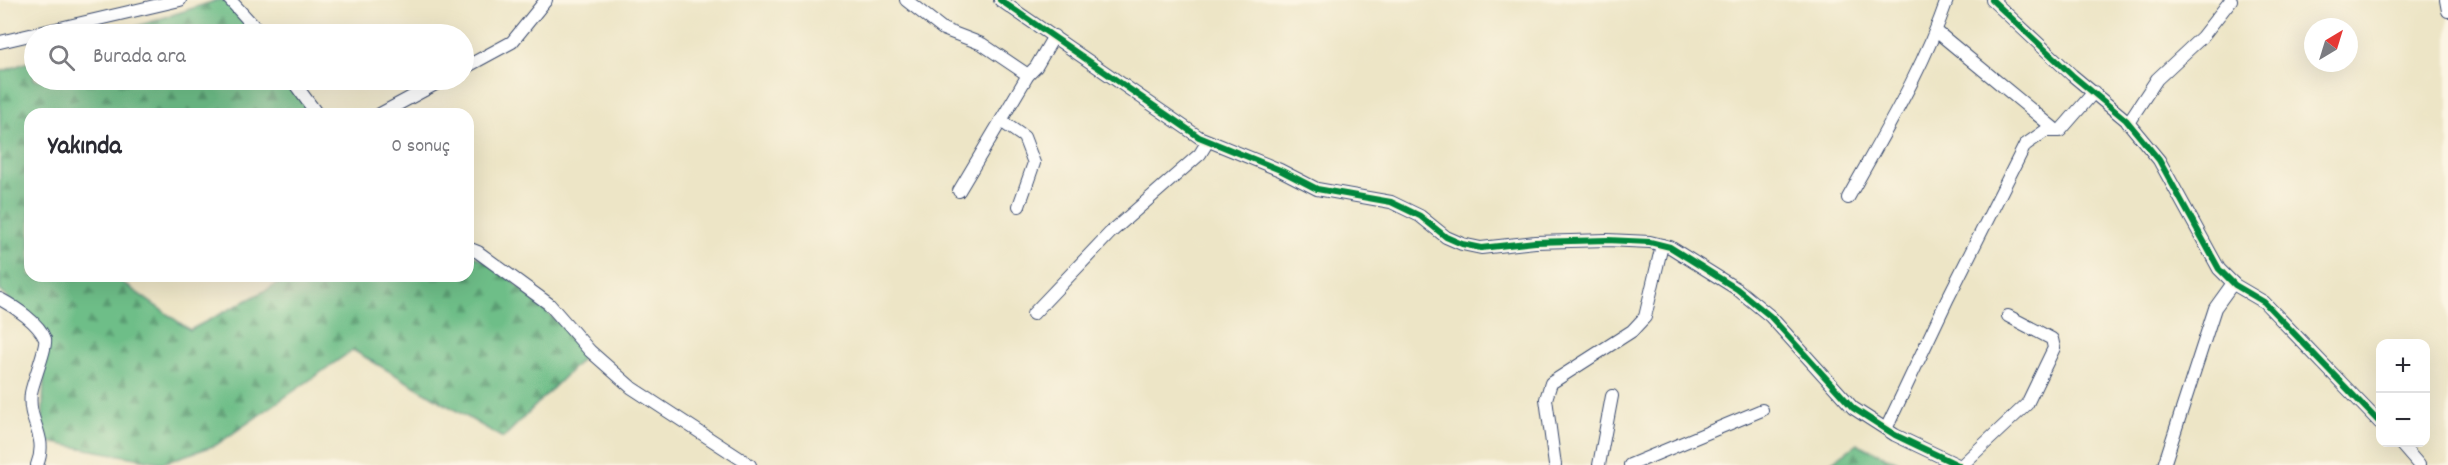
<!DOCTYPE html>
<html lang="tr">
<head>
<meta charset="utf-8">
<style>
  :root { --surface:#fff; --page:#f7f7f7; --text:#2b2b33; --muted:#7c7c81; --line:#e1e1e2 }
  body { margin:0; font-family:Dekko,sans-serif; background:var(--page); color:var(--text) }
  .controls { position:absolute; right:18px; bottom:18px; display:grid; overflow:hidden; border-radius:12px; box-shadow:0 6px 24px #0002 }
  .controls button { width:54px; height:54px; display:grid; place-items:center; padding:0; border:0; border-bottom:2px solid var(--line); background:var(--surface); color:var(--text); font:30px sans-serif }
  .compass { position:absolute; left:2304px; top:18px; width:54px; height:54px; border-radius:50%; background:var(--surface); box-shadow:0 6px 24px #0002; rotate:38deg }
  .list { margin:0; padding:0; list-style:none }
  h2 { display:flex; justify-content:space-between; align-items:center; height:78px; margin:0; padding:0 24px; font-size:26px }
  h2 small { font-size:20px; font-weight:400; color:var(--muted) }
  .icon { flex:none; width:33px; height:33px; fill:none; stroke:currentColor; stroke-width:2; stroke-linecap:round; stroke-linejoin:round }
  .map { position:relative; flex:none; width:2448px; height:465px; overflow:hidden }
  .search { position:absolute; background:var(--surface); box-shadow:0 6px 24px #0002; left:24px; top:24px; width:450px; height:66px; display:flex; align-items:center; gap:15px; box-sizing:border-box; padding:0 21px; border-radius:33px; color:var(--muted); font-size:22px }
  .panel { position:absolute; background:var(--surface); box-shadow:0 6px 24px #0002; left:24px; top:108px; width:450px; height:174px; border-radius:18px }
  .map>svg:first-child { display:block }
  .forest { fill:url(#forest-firs); stroke:#447673; stroke-width:1.5 }
  .lines { fill:none; stroke-linecap:round; stroke-linejoin:round }
  .minor-casing { stroke:#3a4a6e; stroke-width:14 }
  .minor { stroke:#fff; stroke-width:12 }
  .cycleway-casing { stroke:#fcf5e5; stroke-width:10 }
  .cycleway { stroke:#00873e; stroke-width:6 }
</style>
</head>
<body>
<div class="map">
<svg width="2448" height="465" viewBox="0 0 2448 465">
  <defs>
    <pattern id="forest-firs" width="22" height="20" patternUnits="userSpaceOnUse" patternTransform="scale(1.5)"><rect width="22" height="20" fill="#6ebe88"/><path d="M5 1l3.5 6h-7zM16 11l3.5 6h-7z" fill="#5a9b72"/></pattern>
  </defs>
  <rect width="100%" height="100%" fill="#fcf5e5"/>
  <filter id="ink" filterUnits="userSpaceOnUse"><feTurbulence type="fractalNoise" baseFrequency=".0167" numOctaves="2"/><feDisplacementMap in="SourceGraphic" scale="12" xChannelSelector="R" yChannelSelector="G"/><feConvolveMatrix kernelMatrix="1 2 1 2 8 2 1 2 1" color-interpolation-filters="sRGB"/></filter>
  <filter id="wash" filterUnits="userSpaceOnUse"><feTurbulence type="fractalNoise" baseFrequency=".008" numOctaves="4" result="noise"/><feDisplacementMap in="SourceGraphic" scale="24" xChannelSelector="R" yChannelSelector="G"/><feGaussianBlur stdDeviation="1.35" result="paint"/><feColorMatrix in="noise" values="0 0 0 0 0 0 0 0 0 0 0 0 0 0 0 0 0 1.4 0 .05"/><feComposite in="paint" operator="in"/></filter>
  <g filter="url(#wash)">
    <rect width="100%" height="100%" fill="#ede5c6"/>
    <g class="forest">
      <path d="M218 0H229L255 34H113Z"/>
      <path d="M34 60V80H289L315 114H30V276H122V282L190 330 293 276H468V253L496 266 590 351 503 438 353 350 216 445 163 463 42 441 45 339 0 290V72Z"/>
      <path d="M1857 444 1902 464 1903 465H1828Z"/>
    </g>
  </g>
  <g filter="url(#ink)">
    <g class="lines">
      <defs>
        <g id="minor">
          <path d="M230 0 261 34"/>
          <path d="M906 0 943 29 982 44 1028 75"/>
          <path d="M1000 0 1199 137 1280 170 1317 189 1391 202 1420 216 1446 237 1462 244 1481 248 1535 242 1607 240 1650 242 1670 247 1737 289 1770 316 1853 408 1895 435 1958 465"/>
          <path d="M1992 0 2072 75 2126 120 2159 160 2219 269 2235 285 2264 302 2380 423"/>
          <path d="M2446 0 2448 11"/>
          <path d="M1936 31 2057 131"/>
          <path d="M0 42 180 0"/>
          <path d="M464 68 512 42 546 0"/>
          <path d="M292 80 317 114"/>
          <path d="M380 114 443 80"/>
          <path d="M1001 121 1024 137 1034 163 1019 206"/>
          <path d="M2128 123 2157 79 2202 37 2231 0"/>
          <path d="M959 191 1028 75 1036 67 1054 36"/>
          <path d="M1848 198C1884 133 1923 70 1947 0"/>
          <path d="M468 248 478 252 549 304 590 351 632 388 750 465"/>
          <path d="M0 299C15 307 39 323 45 339 47 347 33 381 31 393 27 423 49 435 37 465"/>
          <path d="M1033 314 1110 233 1200 154 1208 141"/>
          <path d="M1886 429 1948 298 2025 145 2045 131H2060L2094 92"/>
          <path d="M2399 442 2419 465"/>
          <path d="M1555 465 1546 399 1551 383 1632 331 1645 317 1662 245"/>
          <path d="M1599 465 1612 396"/>
          <path d="M1630 465 1762 410"/>
          <path d="M1962 465 2027 404 2054 348 2052 339 2008 316"/>
          <path d="M2164 465 2215 308 2233 283"/>
        </g>
      </defs>
      <use href="#minor" class="minor-casing"/>
      <use href="#minor" class="minor"/>
      <defs>
        <g id="cycleway">
          <path d="M1000 0 1199 137 1280 170 1317 189 1391 202 1420 216 1446 237 1462 244 1481 248 1535 242 1607 240 1650 242 1670 247 1737 289 1770 316 1853 408 1895 435 1958 465"/>
          <path d="M1992 0 2072 75 2126 120 2159 160 2219 269 2235 285 2264 302 2380 423"/>
        </g>
      </defs>
      <use href="#cycleway" class="cycleway-casing"/>
      <use href="#cycleway" class="cycleway"/>
    </g>
  </g>
</svg>
<div class="controls">
<button>+</button>
<button>−</button>
</div>
<svg class="compass" viewBox="-18 -18 36 36"><path d="M0-13l5 13h-10z" fill="#e53935"/><path d="M0 13l5-13h-10z" fill="#7c7c81"/></svg>
<div class="search"><svg class="icon" aria-label="search" viewBox="0 0 24 24"><circle cx="10" cy="10" r="6"/><path d="M15 15l6 6"/></svg>Burada ara</div>
<section class="panel">
<h2>Yakında<small>0 sonuç</small></h2>
<ul class="list">
</ul>
</section>
</div>
</body>
</html>
